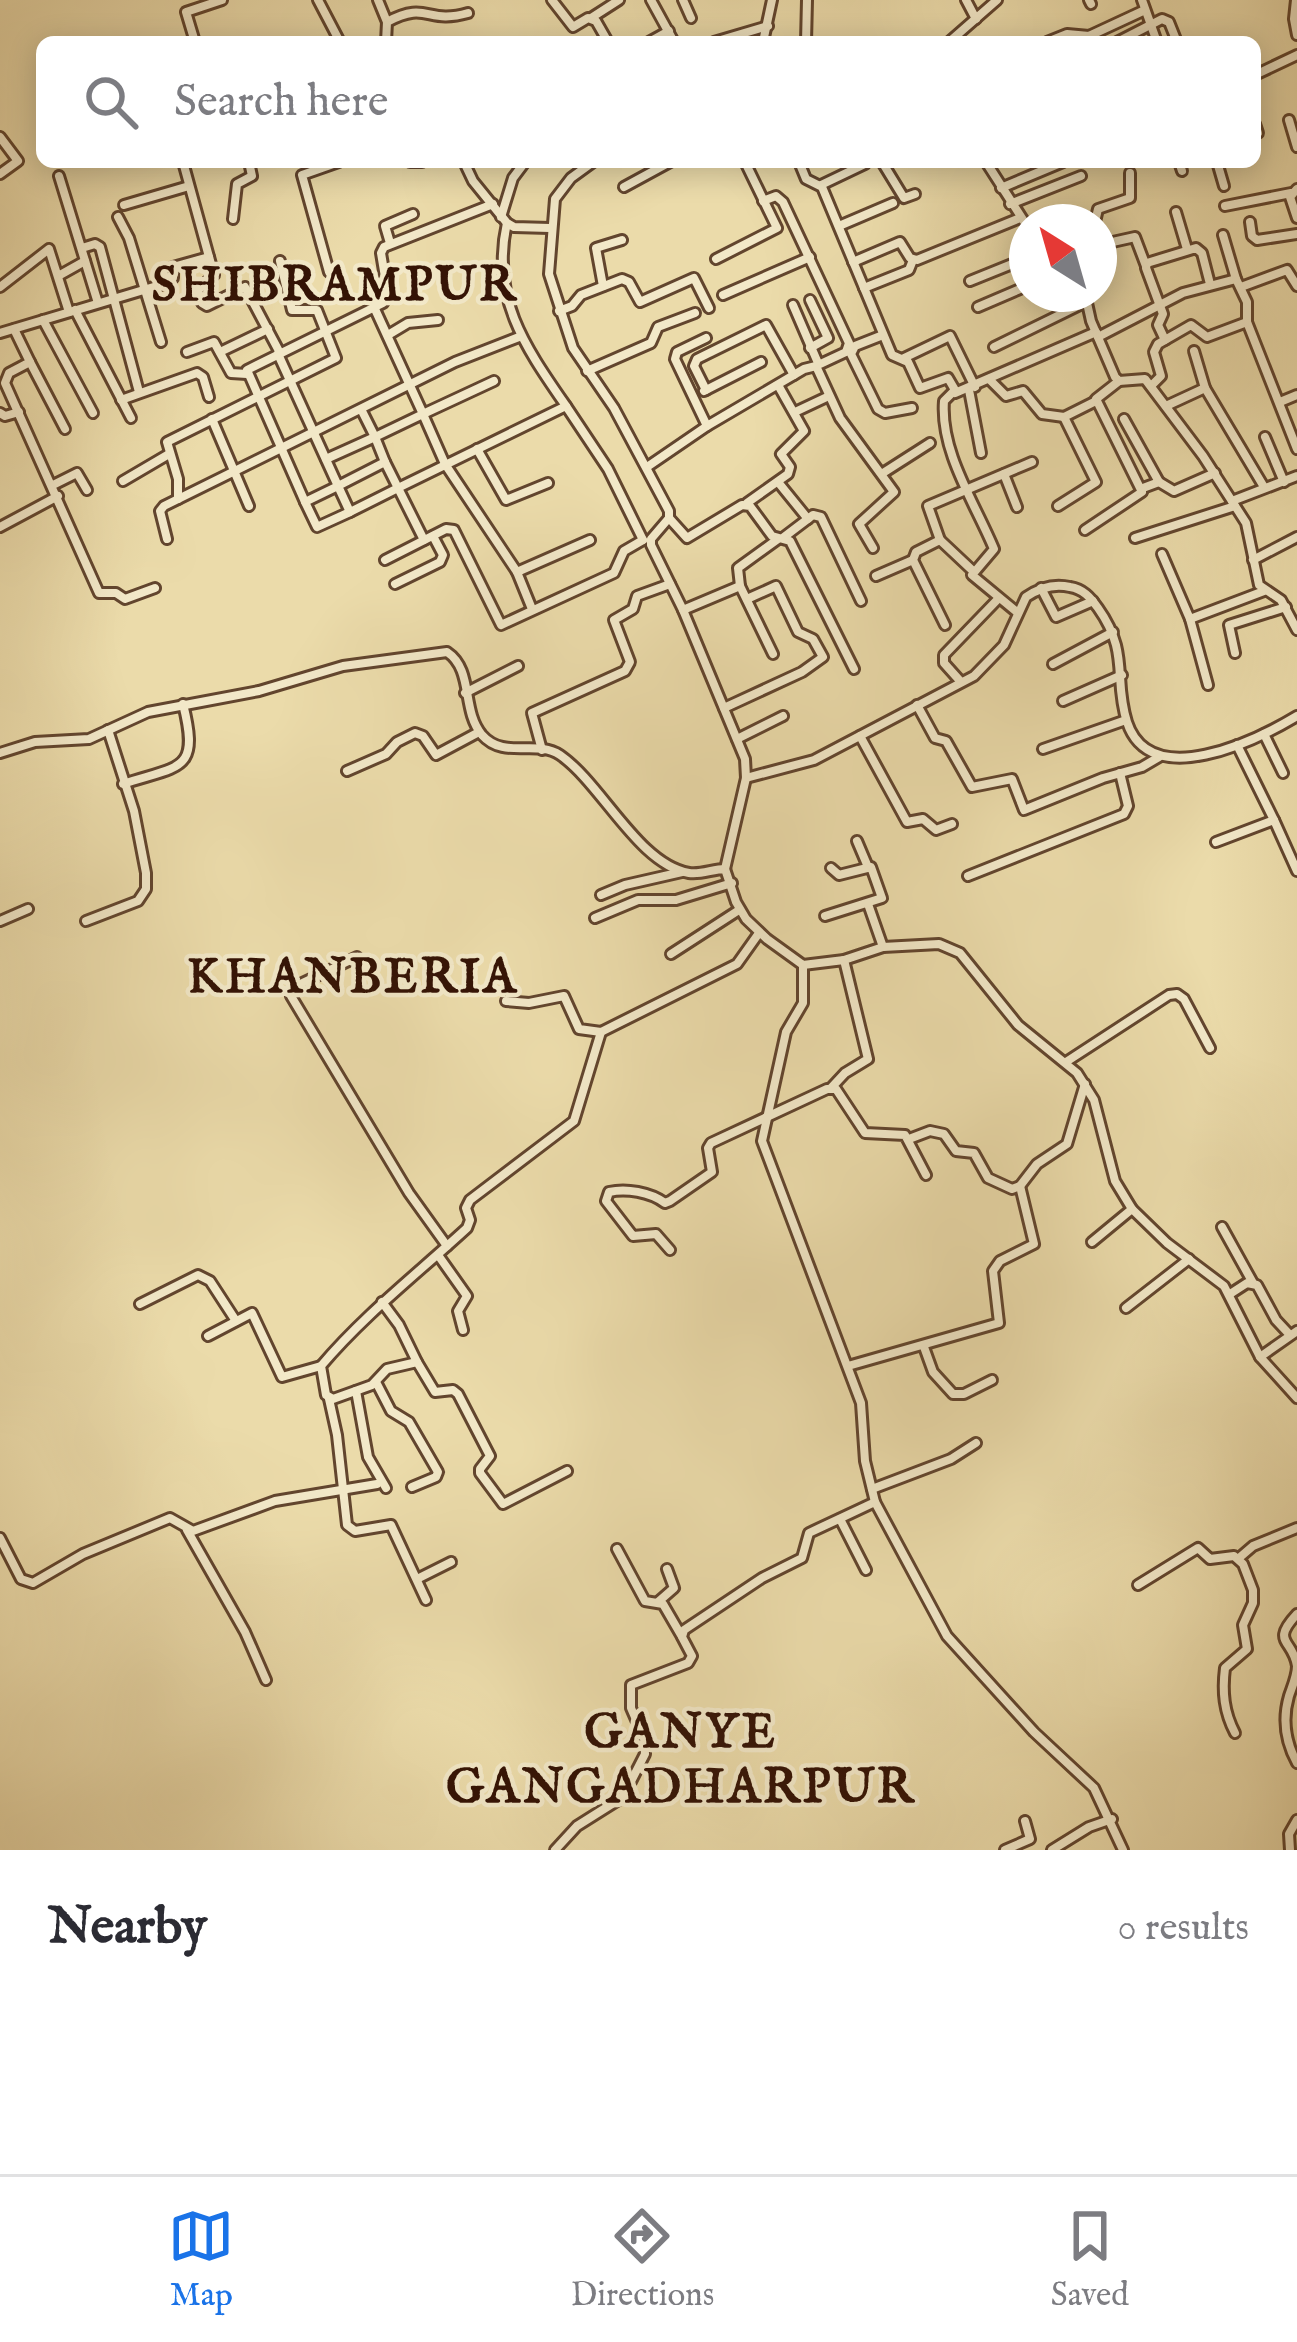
<!DOCTYPE html>
<html lang="en">
<head>
<meta charset="utf-8">
<style>
  :root { --surface:#fff; --page:#f2f2f3; --text:#2b2b33; --muted:#7c7c81; --line:#e1e1e2; --accent:#1a73e8 }
  body { margin:0; font-family:"IM FELL English",serif; background:var(--page); color:var(--text) }
  .compass { position:absolute; left:1009px; top:204px; width:108px; height:108px; border-radius:50%; background:var(--surface); box-shadow:0 6px 30px #0003; rotate:323deg }
  .list { margin:0; padding:0; list-style:none }
  h2 { display:flex; justify-content:space-between; align-items:center; height:156px; margin:0; padding:0 48px; font-size:51px }
  h2 small { font-size:39px; font-weight:400; color:var(--muted) }
  .icon { flex:none; width:66px; height:66px; fill:none; stroke:currentColor; stroke-width:2; stroke-linecap:round; stroke-linejoin:round }
  .map { position:relative; flex:none; width:1297px; height:1850px; overflow:hidden }
  .search { position:absolute; background:var(--surface); box-shadow:0 6px 30px #0003; left:36px; right:36px; top:36px; height:132px; display:flex; align-items:center; gap:30px; box-sizing:border-box; padding:0 42px; border-radius:18px; color:var(--muted); font-size:45px }
  .sheet { height:324px; background:var(--surface) }
  nav { display:flex; justify-content:space-around; align-items:center; box-sizing:border-box; height:168px; border-top:3px solid var(--line); background:var(--surface); font-size:33px; color:var(--muted) }
  nav a { display:grid; justify-items:center; gap:6px }
  nav .on { color:var(--accent) }
  .map>svg:first-child { display:block }
  .lines { fill:none; stroke-linecap:round; stroke-linejoin:round }
  .minor-casing { stroke:#62452e; stroke-width:14 }
  .minor { stroke:#f2e8c8; stroke-width:8 }
  .labels { text-anchor:middle; stroke-width:9; stroke-linejoin:round; paint-order:stroke }
  .district-label { font-size:48px; font-weight:bold; letter-spacing:3px; fill:#341305; stroke:#f2e8c8 }
</style>
</head>
<body>
<div class="map">
<svg width="1297" height="1850" viewBox="0 0 1297 1850">
  <rect width="100%" height="100%" fill="#ebdbaa"/>
  <filter id="stains"><feTurbulence type="fractalNoise" baseFrequency=".00167" numOctaves="4"/><feColorMatrix values="0 0 0 0 .2 0 0 0 0 .09 0 0 0 0 .02 0 0 0 .5 -.17"/></filter>
  <radialGradient id="worn" r=".72"><stop offset=".6" stop-color="#630" stop-opacity="0"/><stop offset="1" stop-color="#630" stop-opacity=".3"/></radialGradient>
  <g class="lines">
    <defs>
      <g id="minor">
        <path d="M318 0 340 42"/>
        <path d="M378 0 387 22"/>
        <path d="M552 0 573 27 588 18 596 21 608 42"/>
        <path d="M651 0 674 42"/>
        <path d="M683 0 691 18"/>
        <path d="M966 0 976 19"/>
        <path d="M1089 0 1091 4"/>
        <path d="M1142 0 1157 42"/>
        <path d="M1296 0 1294 19 1297 35"/>
        <path d="M591 18 619 0"/>
        <path d="M195 42 186 12 222 0"/>
        <path d="M386 42 387 22C428 0 426 25 468 13"/>
        <path d="M649 42 669 31"/>
        <path d="M714 42 768 26"/>
        <path d="M763 42 772 0"/>
        <path d="M806 42 807 0"/>
        <path d="M949 42 997 0"/>
        <path d="M1047 42 1067 34 1089 36 1145 10"/>
        <path d="M1117 42 1162 19 1169 22 1177 42"/>
        <path d="M1255 75 1297 55"/>
        <path d="M1289 120 1297 147"/>
        <path d="M1255 124 1258 133"/>
        <path d="M0 137 18 161 0 174"/>
        <path d="M183 162 214 275 198 290 202 303 207 306 245 287 280 353"/>
        <path d="M410 162H422"/>
        <path d="M464 162 473 181 507 223 514 227 550 228"/>
        <path d="M593 162 571 178 555 199 549 274 573 348 614 408 669 511V518L651 539V545L683 610 745 759 746 778 725 869"/>
        <path d="M799 162 806 179 822 187 892 355 908 362 920 388 948 378 955 390 944 401C940 452 975 503 994 549L972 575 1018 613"/>
        <path d="M882 162 904 198 915 194"/>
        <path d="M986 162 1027 226"/>
        <path d="M1179 162 1182 171"/>
        <path d="M1217 162 1224 186"/>
        <path d="M59 176 98 303"/>
        <path d="M821 185 865 164"/>
        <path d="M624 187 670 162"/>
        <path d="M1001 188 1063 162"/>
        <path d="M1297 189 1290 197 1297 218"/>
        <path d="M763 201 776 196 783 202 849 343 846 352 816 366 840 418 894 492 859 524 873 548"/>
        <path d="M1010 204 1081 176"/>
        <path d="M124 205 189 186"/>
        <path d="M1225 206 1291 193"/>
        <path d="M1176 212 1187 249"/>
        <path d="M118 217 129 238 161 342"/>
        <path d="M501 217 513 178 525 162"/>
        <path d="M233 219 237 184 252 176 249 162"/>
        <path d="M1095 222 1098 209 1130 198V173"/>
        <path d="M1250 222 1252 236 1257 240 1297 234"/>
        <path d="M507 223C490 298 526 348 566 406"/>
        <path d="M839 226 893 203"/>
        <path d="M1099 232 1103 244"/>
        <path d="M1223 235 1236 279"/>
        <path d="M390 243 385 226 413 214"/>
        <path d="M1099 245 1135 237 1146 266"/>
        <path d="M82 248 95 244 100 247 139 392"/>
        <path d="M716 259 777 228 745 162"/>
        <path d="M853 262 900 242 910 258 917 260 1020 218"/>
        <path d="M329 272 302 175 339 162"/>
        <path d="M60 275 85 261"/>
        <path d="M970 281 1027 258"/>
        <path d="M603 286 596 248 622 240"/>
        <path d="M0 287 49 249 69 312"/>
        <path d="M1241 287 1287 270 1297 286"/>
        <path d="M864 288 909 270 913 260"/>
        <path d="M1085 294 1091 321 1115 377 1119 381 1145 379 1203 456 1246 523 1259 585 1281 600 1297 630"/>
        <path d="M723 295 810 257"/>
        <path d="M793 305 818 363"/>
        <path d="M374 307 423 414 494 381"/>
        <path d="M978 307 1027 286"/>
        <path d="M75 310 131 418"/>
        <path d="M559 311 572 306 581 295 622 279 629 282 640 302 694 278 709 308"/>
        <path d="M43 320 93 413"/>
        <path d="M14 329 30 362 9 373 5 383 99 593H116L125 599 155 588"/>
        <path d="M0 333 167 283 173 278V267L209 257"/>
        <path d="M388 335 408 323 438 320"/>
        <path d="M883 335 855 346 851 354 878 409 885 413 912 408"/>
        <path d="M1098 337 1183 293 1236 279 1247 302V322L1297 449"/>
        <path d="M1165 340 1158 325 1163 314 1146 268 1147 263 1196 248 1202 253 1210 284"/>
        <path d="M994 347 1086 302"/>
        <path d="M810 348 828 338 810 300"/>
        <path d="M1194 351 1205 388"/>
        <path d="M187 352 214 342 231 373 247 374"/>
        <path d="M220 352 268 329"/>
        <path d="M278 354 338 486 385 462 398 488 566 406 608 469 643 540"/>
        <path d="M904 358 950 336 975 387"/>
        <path d="M30 362 65 429"/>
        <path d="M587 371 651 343 658 327 695 313"/>
        <path d="M989 379 1006 396 1023 391 1042 414 1064 417"/>
        <path d="M1151 386 1161 376 1154 352 1158 344 1191 325 1207 337 1247 322"/>
        <path d="M706 390 694 366 697 359 766 325 794 375"/>
        <path d="M969 390 981 453"/>
        <path d="M704 391 761 362"/>
        <path d="M955 393 1096 332"/>
        <path d="M121 400 197 373 203 377 209 397"/>
        <path d="M1280 402 1297 395"/>
        <path d="M1166 406 1205 388 1264 487"/>
        <path d="M795 412 829 396"/>
        <path d="M0 413 5 416 19 412"/>
        <path d="M212 419 249 506"/>
        <path d="M1124 419 1159 482"/>
        <path d="M707 426 804 369 816 366"/>
        <path d="M1265 437 1284 482"/>
        <path d="M477 449 506 500 548 483"/>
        <path d="M326 459 375 437 362 411"/>
        <path d="M385 462 375 437 423 414 445 464 517 572"/>
        <path d="M647 467 707 426 675 359 677 352 706 338"/>
        <path d="M883 473 930 443"/>
        <path d="M1004 474 1017 507"/>
        <path d="M123 481 169 454"/>
        <path d="M778 482 808 519"/>
        <path d="M53 485 77 473 87 490"/>
        <path d="M1143 488 1159 482 1174 491 1215 473"/>
        <path d="M178 499V479L167 442 336 358 317 310H292L280 261"/>
        <path d="M1232 501 1297 476"/>
        <path d="M305 502 317 527 350 512"/>
        <path d="M747 503 788 474 790 467 781 454 804 431 778 385"/>
        <path d="M1058 506 1096 482 1064 417 1096 401"/>
        <path d="M669 518 687 538 742 505 750 506 772 536 790 541 854 669"/>
        <path d="M0 527 58 496"/>
        <path d="M1085 530 1142 492 1096 399 1119 381"/>
        <path d="M784 537 813 515 821 517 861 601"/>
        <path d="M1135 538 1235 506"/>
        <path d="M167 539 160 511 164 506 455 362 519 337"/>
        <path d="M424 540 398 488 350 512 338 486 305 502 247 370 383 303 388 295 381 253 384 247 493 204"/>
        <path d="M940 540 973 571"/>
        <path d="M1162 554 1190 619"/>
        <path d="M385 560 446 529 454 530 501 625 614 573 624 551 643 540"/>
        <path d="M1253 560 1297 537"/>
        <path d="M876 576 913 560"/>
        <path d="M395 584 440 562 443 555 433 536"/>
        <path d="M740 586 738 568 778 539"/>
        <path d="M1041 588 1056 617 1093 601"/>
        <path d="M532 609 517 572 590 540"/>
        <path d="M683 610 740 586 773 654"/>
        <path d="M945 625 913 560 916 552 940 540 928 506 1032 462"/>
        <path d="M1235 653 1229 625 1286 607"/>
        <path d="M1053 664 1113 632"/>
        <path d="M961 682 944 663V655L998 599"/>
        <path d="M1208 685 1190 619 1264 591"/>
        <path d="M465 693 518 666"/>
        <path d="M1063 701 1122 675"/>
        <path d="M917 705 935 738 946 741 972 787 1012 779 1024 810 1103 778 1142 767 1159 757"/>
        <path d="M724 708 802 672 823 657 813 639 798 632 776 586 747 599"/>
        <path d="M1264 734 1283 773"/>
        <path d="M860 736 907 822 923 819 936 830 952 824"/>
        <path d="M737 739 783 716"/>
        <path d="M1043 749 1126 720"/>
        <path d="M542 750 532 713 625 671 630 662 614 620 633 609 637 596 670 584"/>
        <path d="M0 753 35 742 89 739 148 712 259 691 343 666 447 652C474 670 461 710 482 735 504 760 536 739 560 755 602 784 638 864 689 873 701 875 713 869 725 869L736 902 746 919 767 939 803 965 844 960 883 947 939 944 960 953 1018 1025 1077 1073 1094 1100 1115 1181 1132 1209 1167 1243 1224 1286 1260 1357 1297 1398"/>
        <path d="M347 771 386 754 397 742 415 733 423 736 436 755 479 732"/>
        <path d="M746 778 814 760 974 676 1004 645 1026 597C1039 588 1053 583 1070 587 1083 589 1090 597 1098 608 1130 653 1113 678 1127 722 1150 793 1257 740 1297 716"/>
        <path d="M123 784C181 765 200 772 183 704"/>
        <path d="M1274 820 1297 871"/>
        <path d="M857 841 868 867"/>
        <path d="M1216 842 1274 820 1237 745"/>
        <path d="M968 876 1124 814 1128 806 1120 773"/>
        <path d="M601 895 625 885 682 872"/>
        <path d="M868 904 883 947"/>
        <path d="M825 916 882 898 871 867 839 875 831 868"/>
        <path d="M595 918 638 900H676L732 883"/>
        <path d="M0 921 28 909"/>
        <path d="M86 921 138 901 146 889V873L134 811 108 730"/>
        <path d="M671 954 739 910"/>
        <path d="M357 957 296 986 291 996 409 1193 447 1246"/>
        <path d="M803 965V1003L786 1032 762 1141 861 1403 865 1461 875 1502 947 1636 1034 1732 1094 1788 1123 1850"/>
        <path d="M506 1001 529 1003 564 996 579 1029 601 1032"/>
        <path d="M1066 1062 1169 995 1177 994 1184 999 1210 1048"/>
        <path d="M831 1088 845 1073 868 1059 844 960"/>
        <path d="M909 1139 930 1131 944 1134 956 1151 974 1153 988 1178 1012 1189 1020 1186 1037 1164 1067 1144 1085 1084"/>
        <path d="M1222 1227 1253 1283"/>
        <path d="M1092 1242 1132 1209"/>
        <path d="M670 1250 656 1234 633 1236 606 1201 609 1192C626 1188 650 1192 665 1203L670 1201 712 1172 708 1148 711 1143 827 1089H836L865 1133 905 1135 926 1175"/>
        <path d="M438 1255 467 1296 458 1311 463 1330"/>
        <path d="M1230 1294 1247 1283 1257 1285 1276 1320 1290 1335"/>
        <path d="M382 1302 399 1325 417 1362"/>
        <path d="M140 1304 198 1275 210 1281 236 1321"/>
        <path d="M1126 1308 1189 1259"/>
        <path d="M208 1336 252 1313 282 1377 321 1366"/>
        <path d="M924 1347 933 1372 953 1394H964L992 1380"/>
        <path d="M1260 1357 1297 1331"/>
        <path d="M848 1366 999 1323 993 1271 1000 1261 1034 1244 1020 1186"/>
        <path d="M376 1382 391 1411 409 1422 438 1472 436 1477 412 1487"/>
        <path d="M356 1391 368 1457 386 1488"/>
        <path d="M329 1399 337 1435 347 1525 355 1531 391 1525 426 1600"/>
        <path d="M567 1471 503 1504 480 1473V1469L490 1456 458 1394 453 1390 435 1392 417 1362 387 1369 372 1385 333 1399 326 1395 321 1366C364 1315 417 1274 467 1228L470 1220 466 1208 470 1200 574 1121 601 1032 737 964 759 933"/>
        <path d="M872 1489 951 1459 976 1443"/>
        <path d="M840 1519 866 1570"/>
        <path d="M187 1530 245 1632 266 1680"/>
        <path d="M0 1538 21 1579 33 1583 83 1554 170 1518 193 1531 275 1501 377 1484"/>
        <path d="M617 1549 645 1601 663 1604 681 1635"/>
        <path d="M1239 1558 1253 1546 1297 1528"/>
        <path d="M417 1579 451 1562"/>
        <path d="M1138 1585 1198 1548 1210 1559 1234 1556 1243 1564 1253 1590V1603L1243 1625 1247 1649 1225 1668C1222 1692 1224 1712 1235 1733"/>
        <path d="M658 1602 674 1588 667 1569"/>
        <path d="M1297 1614C1270 1643 1293 1639 1297 1666 1297 1676 1292 1687 1289 1696 1282 1720 1285 1741 1297 1763"/>
        <path d="M555 1850 577 1826 623 1797 645 1754 644 1738 631 1708V1685L688 1663 692 1656 682 1637 684 1630 762 1578 802 1558 809 1533 875 1502"/>
        <path d="M1005 1850 1030 1839 1025 1821"/>
        <path d="M1052 1850 1089 1827 1112 1819"/>
        <path d="M1290 1850 1289 1834 1297 1820"/>
      </g>
    </defs>
    <use href="#minor" class="minor-casing"/>
    <use href="#minor" class="minor"/>
  </g>
  <g class="labels">
    <g class="district-label">
      <text x="335" y="300">SHIBRAMPUR</text>
      <text x="353" y="992">KHANBERIA</text>
      <text x="681" y="1747">GANYE<tspan x="681" dy="55">GANGADHARPUR</tspan></text>
    </g>
  </g>
  <rect width="100%" height="100%" filter="url(#stains)"/>
  <rect width="100%" height="100%" fill="url(#worn)"/>
</svg>
<svg class="compass" viewBox="-18 -18 36 36"><path d="M0-13l5 13h-10z" fill="#e53935"/><path d="M0 13l5-13h-10z" fill="#7c7c81"/></svg>
<div class="search"><svg class="icon" aria-label="search" viewBox="0 0 24 24"><circle cx="10" cy="10" r="6"/><path d="M15 15l6 6"/></svg>Search here</div>
</div>
<section class="sheet">
<h2>Nearby<small>0 results</small></h2>
<ul class="list">
</ul>
</section>
<nav>
<a class="on"><svg class="icon" aria-label="map" viewBox="0 0 24 24"><path d="M3 6l6-2 6 2 6-2v14l-6 2-6-2-6 2zM9 4v14M15 6v14"/></svg>Map</a>
<a><svg class="icon" aria-label="directions" viewBox="0 0 24 24"><path d="M12 3l9 9-9 9-9-9zM9 14v-3h6M13 9l2 2-2 2"/></svg>Directions</a>
<a><svg class="icon" aria-label="saved" viewBox="0 0 24 24"><path d="M7 4h10v16l-5-4-5 4z"/></svg>Saved</a>
</nav>
</body>
</html>
